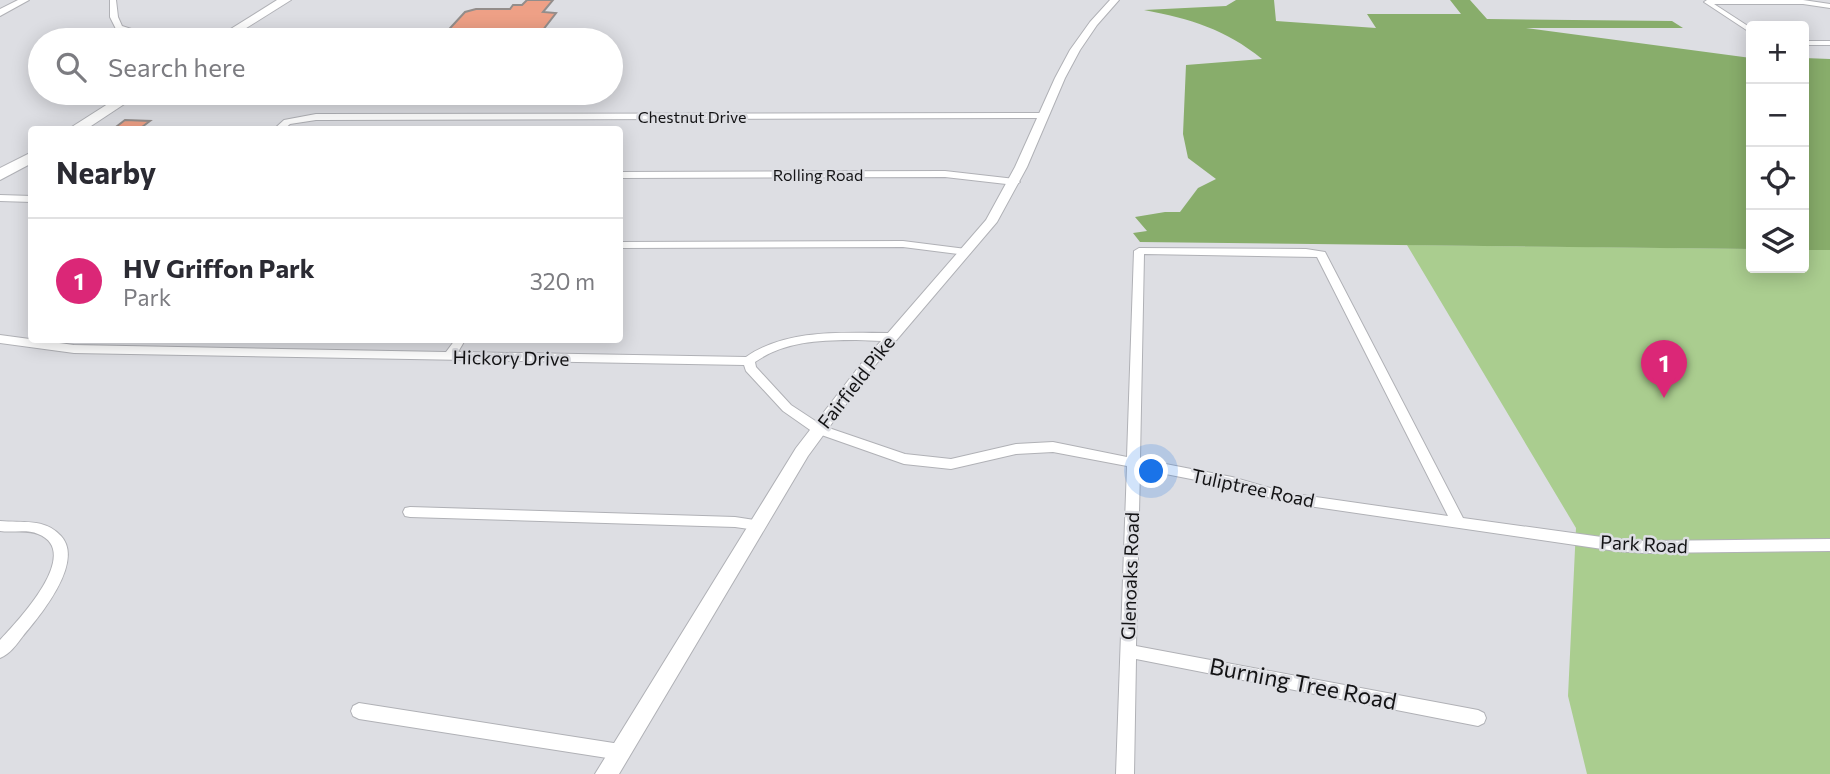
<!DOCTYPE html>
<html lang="en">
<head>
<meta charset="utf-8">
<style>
  :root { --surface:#fff; --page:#f2f2f3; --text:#2b2b33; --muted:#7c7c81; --line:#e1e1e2; --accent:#db2777 }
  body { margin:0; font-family:Commissioner,sans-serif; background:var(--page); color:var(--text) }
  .controls { position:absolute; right:21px; top:21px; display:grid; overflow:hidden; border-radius:7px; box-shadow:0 4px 18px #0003 }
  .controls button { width:63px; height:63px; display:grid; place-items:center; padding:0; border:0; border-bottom:2px solid var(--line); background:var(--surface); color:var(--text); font:35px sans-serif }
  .you { position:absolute; left:1152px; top:472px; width:24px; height:24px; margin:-18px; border:5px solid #fff; border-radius:50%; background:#1a73e8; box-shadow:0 0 0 10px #1a73e833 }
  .badge { display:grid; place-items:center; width:46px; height:46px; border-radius:50%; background:var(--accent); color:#fff; font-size:23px; font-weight:700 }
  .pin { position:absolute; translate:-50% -58px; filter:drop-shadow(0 2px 4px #0008) }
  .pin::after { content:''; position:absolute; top:37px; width:24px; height:21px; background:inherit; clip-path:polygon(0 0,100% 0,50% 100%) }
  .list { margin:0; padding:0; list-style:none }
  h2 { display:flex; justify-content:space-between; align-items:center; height:91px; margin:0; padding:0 28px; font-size:30px }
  h2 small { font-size:23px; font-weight:400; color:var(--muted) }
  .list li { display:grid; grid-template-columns:46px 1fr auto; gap:21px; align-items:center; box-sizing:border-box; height:126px; padding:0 28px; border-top:2px solid var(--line) }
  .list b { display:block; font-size:26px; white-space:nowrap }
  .list p { margin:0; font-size:23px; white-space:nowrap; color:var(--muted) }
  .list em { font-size:23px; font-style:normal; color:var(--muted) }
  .icon { flex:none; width:38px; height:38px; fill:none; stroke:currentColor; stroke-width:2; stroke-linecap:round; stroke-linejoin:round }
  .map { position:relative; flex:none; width:1830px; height:774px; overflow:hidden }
  .search { position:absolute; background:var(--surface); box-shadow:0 4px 18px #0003; left:28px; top:28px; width:595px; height:77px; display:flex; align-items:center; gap:18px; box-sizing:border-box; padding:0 24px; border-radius:38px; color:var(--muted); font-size:26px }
  .panel { position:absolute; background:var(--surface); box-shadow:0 4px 18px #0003; left:28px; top:126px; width:595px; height:217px; border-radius:7px }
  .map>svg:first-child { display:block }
  .green { fill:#aacd8f }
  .forest { fill:#88ad6b }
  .building { fill:#eea086; stroke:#938d8b; stroke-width:2 }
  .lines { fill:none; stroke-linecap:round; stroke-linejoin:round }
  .minor-casing { stroke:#b0b1b6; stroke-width:2 }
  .tertiary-casing { stroke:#b0b1b6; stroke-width:2 }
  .trunk-casing { stroke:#b0b1b6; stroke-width:2 }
  .minor { fill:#fff; fill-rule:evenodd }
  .tertiary { fill:#fff; fill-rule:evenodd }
  .trunk { fill:#fff; fill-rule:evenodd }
  .labels { text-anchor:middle; stroke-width:5; stroke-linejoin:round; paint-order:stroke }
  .far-street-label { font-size:16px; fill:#131315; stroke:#dddee3 }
  .street-label { font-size:19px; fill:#131315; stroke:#dddee3 }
  .near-street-label { font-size:23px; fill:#131315; stroke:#dddee3 }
</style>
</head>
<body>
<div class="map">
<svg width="1830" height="774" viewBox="0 0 1830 774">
  <rect width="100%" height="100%" fill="#dddee3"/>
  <path class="green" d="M1407 245 1751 249V268H1804V249L1830 250V774H1587L1568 696 1576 528Z"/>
  <g class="forest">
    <path d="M1236 0H1274L1276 21 1376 28 1367 14H1461L1450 0H1470L1487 19 1672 21 1683 28H1526L1751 58V249L1140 242 1133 233 1147 231 1135 217 1165 212H1180L1198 188 1216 179 1188 158 1183 134 1186 65 1262 59C1225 29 1191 19 1144 10L1226 6Z"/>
    <path d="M1804 58 1830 59V250H1804Z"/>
  </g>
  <g class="building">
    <path d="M527 0H553L543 12 556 13 539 35H526L522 40 440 39 465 12 476 9H510L513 5H522Z"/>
    <path d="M125 120 150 121 138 130H112Z"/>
  </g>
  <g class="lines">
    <defs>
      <g id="minor">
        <path d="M110 0H116L118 17 122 26 150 35 186 38 190 40 149 39 116 29 110 17Z"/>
        <path d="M1803 0 1830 4V8L1803 4H1714L1751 28V33L1704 2 1707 0Z"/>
        <rect x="1804" y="41" width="26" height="4"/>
        <path d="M1043 113 1046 114V118L316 120 290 124 283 130H273L284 120 316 114Z"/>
        <path d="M945 171 1015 179 1020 182 1015 185 945 177 620 178V172Z"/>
        <path d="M0 195 32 196V202L0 201Z"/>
        <path d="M903 241 966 249 971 252 966 255 903 247 620 248V242Z"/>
        <path d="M1139 248 1306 249 1325 252 1463 518 1616 539 1645 541 1830 539V551L1645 553 1616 551 1288 503 1232 487 1140 469 1136 646 1478 710 1484 713 1486 718 1484 723 1478 726 1136 659 1134 774H1116L1127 466 1053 452 1016 454 951 469 904 464 813 432 783 411 746 371 744 365 74 353 0 343V335L74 345 446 352 455 340H465L458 352 746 357C788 328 843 333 891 333L897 337 895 340C883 342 869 340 856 340 821 340 785 341 755 362L756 367 791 405 823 426 905 454 951 459 1016 444 1053 442 1127 457 1134 251ZM1144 254 1317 257 1448 516 1288 493 1232 477 1140 459Z"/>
        <path d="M410 507 735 517 761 521 763 525 761 529 756 530 735 527 410 517 405 516 403 512 405 508Z"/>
        <path d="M0 521C22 523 45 518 61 536 85 562 40 616 23 636 17 644 10 654 0 658V640C17 622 84 552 38 534 27 529 12 533 0 531Z"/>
        <path d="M359 703 620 744 626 746 629 752 626 758 620 760 359 719 353 716 351 711 353 706Z"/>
      </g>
      <g id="tertiary">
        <path d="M18 0H29L0 16V9Z"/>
        <path d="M1110 0H1119L1097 25 1080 50 1065 78 1027 167 997 222 871 370 808 456 619 774H595L796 448 861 364 986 220 1015 167 1055 78 1070 50 1090 22Z"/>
      </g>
      <g id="trunk">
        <path d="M277 0H291L227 40H213Z"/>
        <path d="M125 93H141L85 130H67Z"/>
        <path d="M32 152V163L0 180V168Z"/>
      </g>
    </defs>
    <use href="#minor" class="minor-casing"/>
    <use href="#tertiary" class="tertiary-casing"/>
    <use href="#trunk" class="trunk-casing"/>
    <use href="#minor" class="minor"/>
    <use href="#tertiary" class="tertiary"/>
    <use href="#trunk" class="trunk"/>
  </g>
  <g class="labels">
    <g class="far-street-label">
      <text x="692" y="123">Chestnut Drive</text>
      <text x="818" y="181">Rolling Road</text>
    </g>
    <g class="street-label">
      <text transform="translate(511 358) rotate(1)" y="7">Hickory Drive</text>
      <text transform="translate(856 382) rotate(-52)" y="7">Fairfield Pike</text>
      <text transform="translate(1253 488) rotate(12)" y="7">Tuliptree Road</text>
      <text transform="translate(1644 544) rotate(3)" y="7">Park Road</text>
      <text transform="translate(1130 576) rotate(-88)" y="7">Glenoaks Road</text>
    </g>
    <g class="near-street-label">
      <text transform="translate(1303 684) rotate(11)" y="8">Burning Tree Road</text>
    </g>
  </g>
</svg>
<div class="controls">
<button>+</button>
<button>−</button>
<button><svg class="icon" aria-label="locate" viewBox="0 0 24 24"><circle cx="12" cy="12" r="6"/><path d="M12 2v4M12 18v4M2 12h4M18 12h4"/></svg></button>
<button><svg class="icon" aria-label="layers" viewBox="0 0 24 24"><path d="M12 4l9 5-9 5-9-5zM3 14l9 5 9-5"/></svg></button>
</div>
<div class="you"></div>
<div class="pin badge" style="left:1664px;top:398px">1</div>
<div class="search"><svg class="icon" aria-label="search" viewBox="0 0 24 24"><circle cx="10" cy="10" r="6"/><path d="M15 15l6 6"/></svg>Search here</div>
<section class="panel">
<h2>Nearby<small></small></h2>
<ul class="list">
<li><span class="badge">1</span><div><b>HV Griffon Park</b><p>Park</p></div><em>320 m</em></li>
</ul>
</section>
</div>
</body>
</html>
